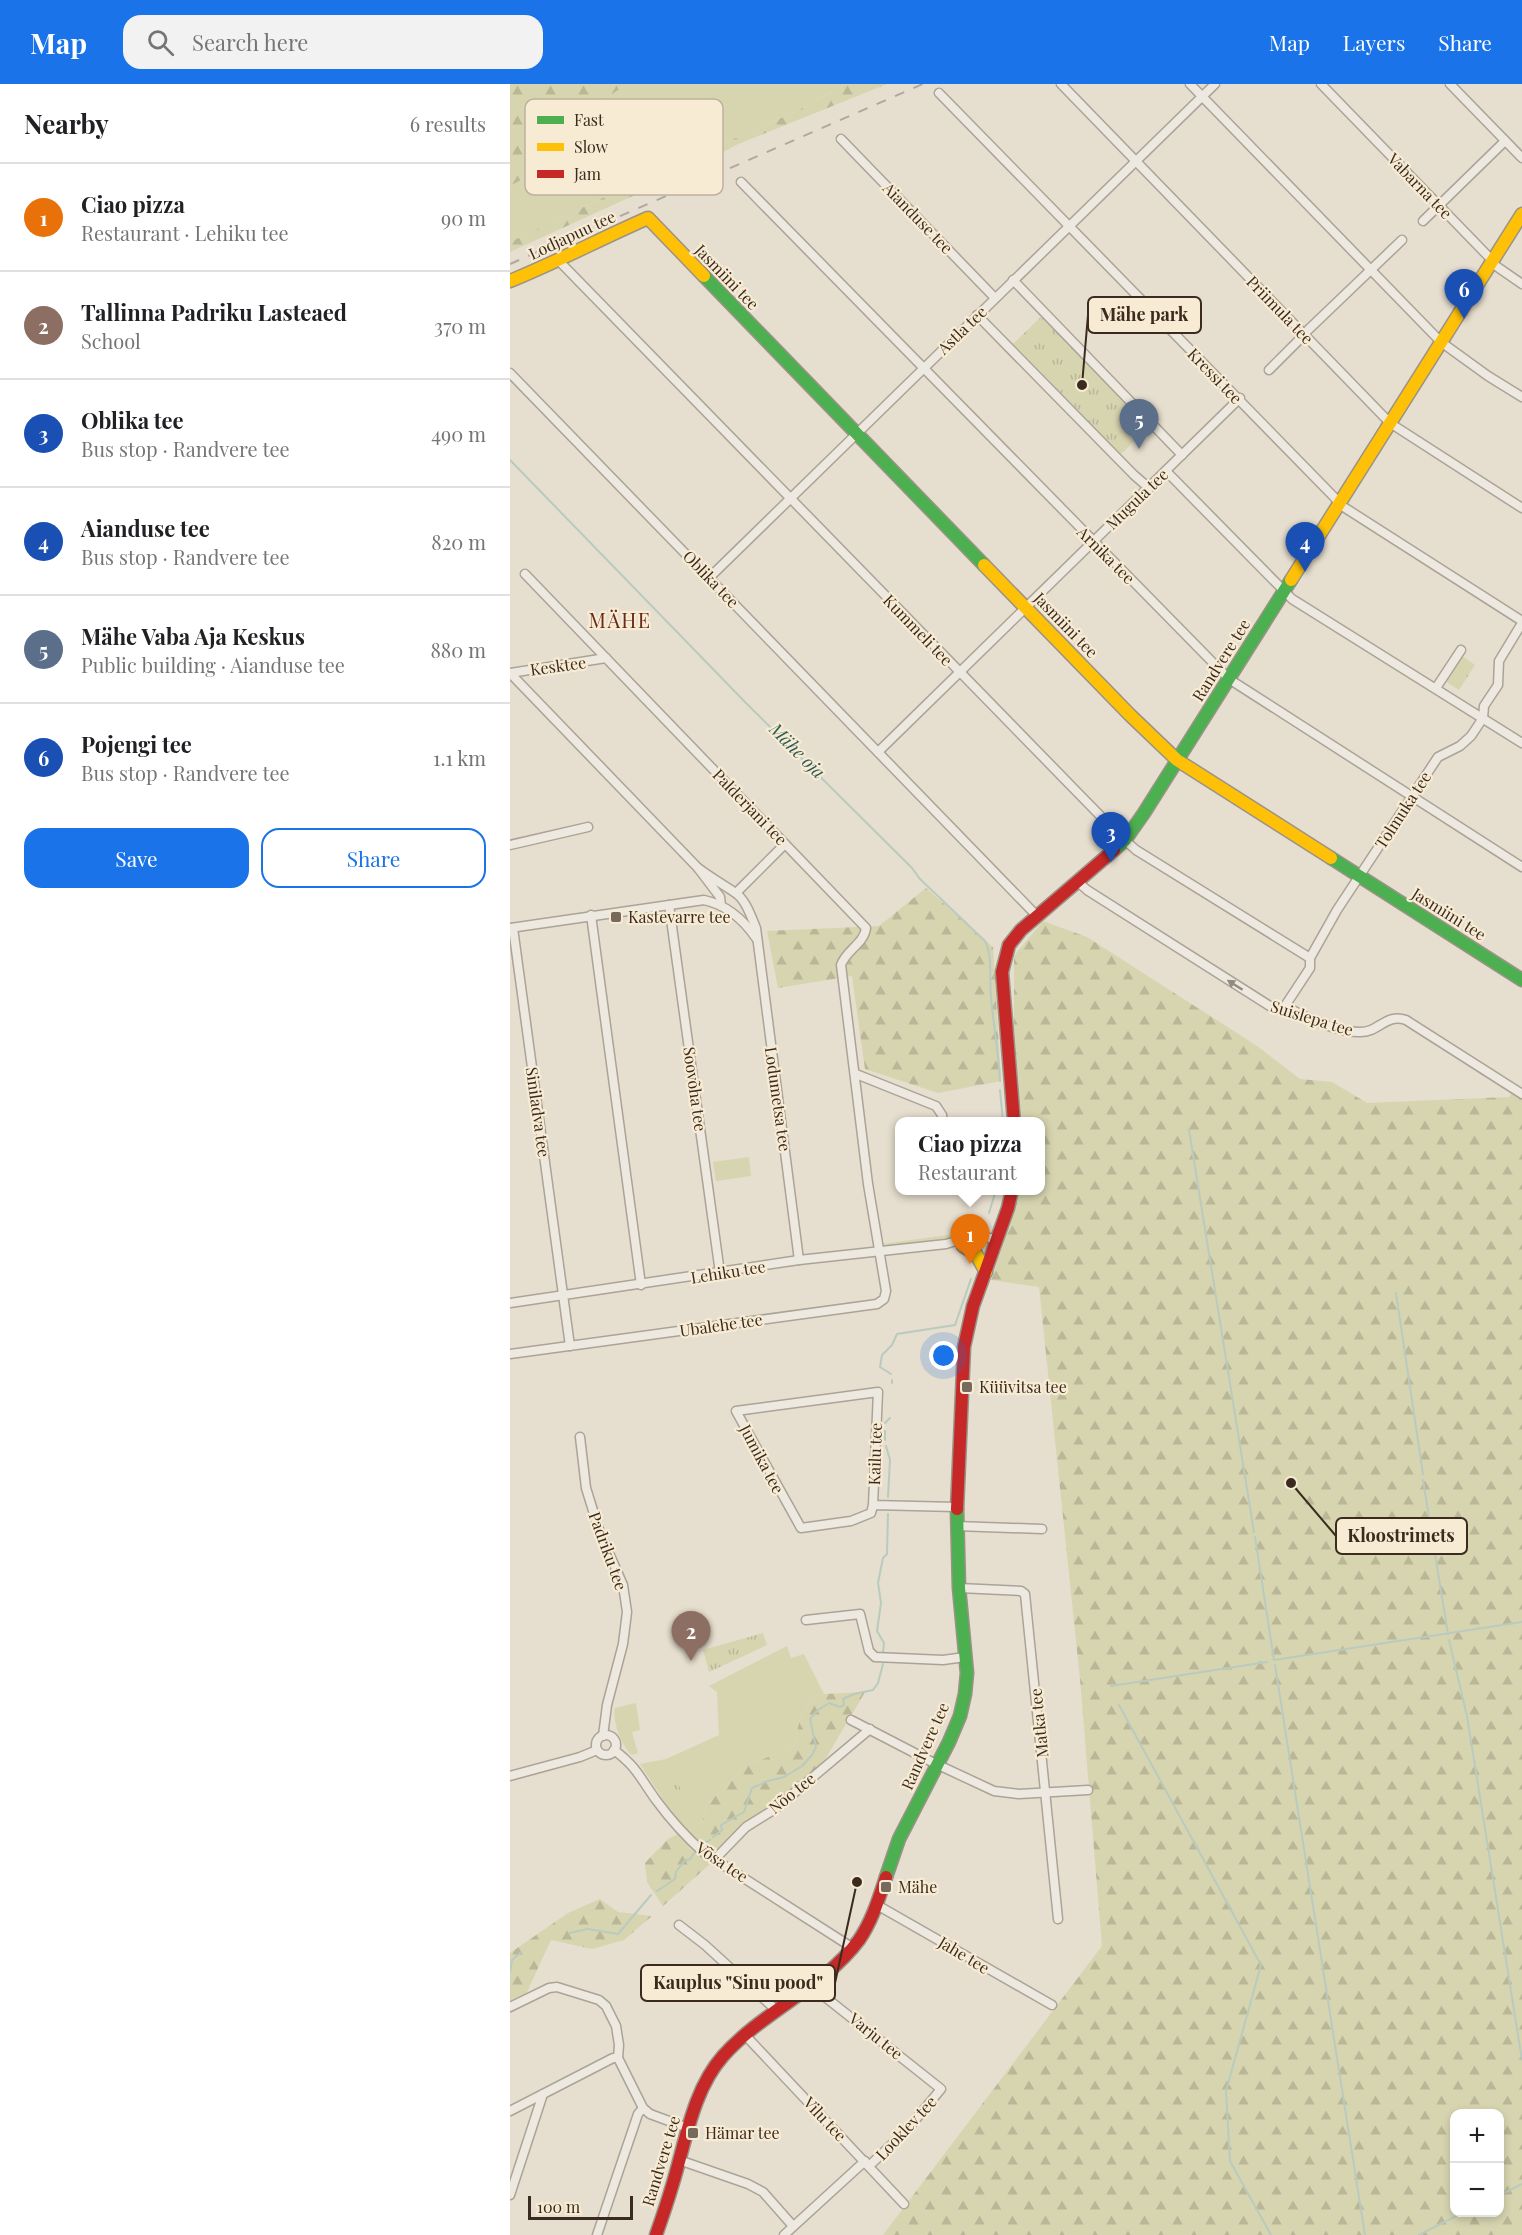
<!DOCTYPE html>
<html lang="en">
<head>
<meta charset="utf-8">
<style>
  :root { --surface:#fff; --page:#f2f2f2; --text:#202124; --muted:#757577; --line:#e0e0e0; --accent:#1a73e8 }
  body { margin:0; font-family:"Playfair Display",serif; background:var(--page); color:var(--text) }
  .controls { position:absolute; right:18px; bottom:18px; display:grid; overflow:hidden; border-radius:12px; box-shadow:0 3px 9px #0003 }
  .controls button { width:54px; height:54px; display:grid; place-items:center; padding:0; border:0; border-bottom:2px solid var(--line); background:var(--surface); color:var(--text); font:30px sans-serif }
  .scale { position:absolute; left:18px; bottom:15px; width:105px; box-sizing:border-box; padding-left:6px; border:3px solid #3b2b1e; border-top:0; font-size:16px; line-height:21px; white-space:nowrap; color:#3b2b1e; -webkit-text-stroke:4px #f7ebd4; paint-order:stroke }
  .you { position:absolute; left:434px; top:1272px; width:21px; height:21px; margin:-15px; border:4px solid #fff; border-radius:50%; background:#1a73e8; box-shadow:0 0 0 9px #1a73e833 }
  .badge { display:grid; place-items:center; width:39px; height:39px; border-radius:50%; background:var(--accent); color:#fff; font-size:20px; font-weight:700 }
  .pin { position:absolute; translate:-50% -50px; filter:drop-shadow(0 2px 3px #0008) }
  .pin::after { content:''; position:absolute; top:32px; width:21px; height:18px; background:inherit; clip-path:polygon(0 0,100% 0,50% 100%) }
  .popup { position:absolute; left:385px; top:1033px; width:150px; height:78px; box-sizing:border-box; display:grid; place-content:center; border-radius:12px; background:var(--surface); filter:drop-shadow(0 2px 4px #0005); font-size:20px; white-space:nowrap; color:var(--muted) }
  .popup b { font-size:22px; color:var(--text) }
  .popup::after { content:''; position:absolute; left:50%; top:100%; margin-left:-12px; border:12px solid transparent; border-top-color:var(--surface) }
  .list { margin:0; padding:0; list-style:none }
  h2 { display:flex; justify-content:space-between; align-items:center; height:78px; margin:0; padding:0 24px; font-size:26px }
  h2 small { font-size:20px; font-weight:400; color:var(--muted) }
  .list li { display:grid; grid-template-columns:39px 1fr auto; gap:18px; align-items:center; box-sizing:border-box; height:108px; padding:0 24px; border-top:2px solid var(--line) }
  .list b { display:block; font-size:22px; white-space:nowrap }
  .list p { margin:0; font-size:20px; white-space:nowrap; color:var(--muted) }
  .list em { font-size:20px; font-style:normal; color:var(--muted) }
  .actions { display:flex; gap:12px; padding:18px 24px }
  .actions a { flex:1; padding:14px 0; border:2px solid var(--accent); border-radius:18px; text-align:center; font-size:21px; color:var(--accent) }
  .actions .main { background:var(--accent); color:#fff }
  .icon { flex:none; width:33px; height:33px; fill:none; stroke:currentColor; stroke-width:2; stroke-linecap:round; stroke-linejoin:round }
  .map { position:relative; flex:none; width:1012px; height:2151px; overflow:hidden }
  header { display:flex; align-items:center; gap:36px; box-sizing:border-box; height:84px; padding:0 30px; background:var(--accent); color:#fff }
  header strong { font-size:28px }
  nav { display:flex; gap:33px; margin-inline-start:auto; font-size:21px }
  .search { width:420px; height:54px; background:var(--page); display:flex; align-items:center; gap:15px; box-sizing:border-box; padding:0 21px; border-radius:18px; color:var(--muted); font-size:22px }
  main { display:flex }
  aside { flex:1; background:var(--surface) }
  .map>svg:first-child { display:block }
  .grass { fill:#d7d5b0 }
  .forest { fill:url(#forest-firs); fill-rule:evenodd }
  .park { fill:url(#park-tufts) }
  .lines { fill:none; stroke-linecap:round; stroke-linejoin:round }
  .stream { stroke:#b9cbbf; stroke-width:2 }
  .street-casing { stroke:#aba397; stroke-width:11 }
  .fast-casing { stroke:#9b9287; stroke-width:15 }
  .slow-casing { stroke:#9b9287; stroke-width:15 }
  .jam-casing { stroke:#9b9287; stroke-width:15 }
  .street { stroke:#eee9e0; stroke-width:8 }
  .fast { stroke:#4caf50; stroke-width:12 }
  .slow { stroke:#ffc107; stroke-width:12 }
  .jam { stroke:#c62828; stroke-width:12 }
  .rail { stroke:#aea8a0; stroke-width:2; stroke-dasharray:10 10; stroke-linecap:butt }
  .oneway { fill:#948a7f }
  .poi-dot { fill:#776a5c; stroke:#f7ebd4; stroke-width:2 }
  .labels { text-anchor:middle; stroke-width:4.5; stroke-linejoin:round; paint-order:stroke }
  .street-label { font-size:16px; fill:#3b2b1e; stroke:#f7ebd4 }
  .poi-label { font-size:16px; fill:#3b2b1e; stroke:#f7ebd4; text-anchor:start }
  .water-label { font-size:18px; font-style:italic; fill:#2d5b56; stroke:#f7ebd4 }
  .quarter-label { font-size:20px; letter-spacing:1.5px; fill:#69291c; stroke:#f7ebd4 }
  .key { fill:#f7ebd4; stroke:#bfb19d; stroke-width:1.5 }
  .key-label { font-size:16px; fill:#3b2b1e }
  .leader { fill:none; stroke:#3b2b1e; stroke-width:2 }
  .callout-dot { fill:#3b2b1e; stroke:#f7ebd4; stroke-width:2 }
  .callout { fill:#f7ebd4; stroke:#3b2b1e; stroke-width:2 }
  .callout-label { font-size:18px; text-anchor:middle; font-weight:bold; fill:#3b2b1e }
</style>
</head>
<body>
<header>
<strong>Map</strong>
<div class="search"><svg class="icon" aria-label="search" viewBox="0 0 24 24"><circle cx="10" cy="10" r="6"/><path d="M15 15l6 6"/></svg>Search here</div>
<nav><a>Map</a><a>Layers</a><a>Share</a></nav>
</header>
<main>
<aside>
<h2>Nearby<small>6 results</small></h2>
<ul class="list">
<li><span class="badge" style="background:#e8710a">1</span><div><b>Ciao pizza</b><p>Restaurant · Lehiku tee</p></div><em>90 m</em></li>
<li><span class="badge" style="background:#8d6e63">2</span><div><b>Tallinna Padriku Lasteaed</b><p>School</p></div><em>370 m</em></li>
<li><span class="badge" style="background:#1a4fb4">3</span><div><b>Oblika tee</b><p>Bus stop · Randvere tee</p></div><em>490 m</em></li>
<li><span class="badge" style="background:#1a4fb4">4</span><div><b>Aianduse tee</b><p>Bus stop · Randvere tee</p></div><em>820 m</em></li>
<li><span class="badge" style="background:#5c6f8a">5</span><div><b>Mähe Vaba Aja Keskus</b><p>Public building · Aianduse tee</p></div><em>880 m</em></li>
<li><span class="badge" style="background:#1a4fb4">6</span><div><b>Pojengi tee</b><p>Bus stop · Randvere tee</p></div><em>1.1 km</em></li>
</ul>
<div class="actions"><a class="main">Save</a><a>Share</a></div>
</aside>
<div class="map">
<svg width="1012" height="2151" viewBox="0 0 1012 2151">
  <defs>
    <pattern id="forest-firs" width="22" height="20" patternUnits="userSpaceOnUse" patternTransform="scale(1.5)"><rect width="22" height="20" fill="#d7d5b0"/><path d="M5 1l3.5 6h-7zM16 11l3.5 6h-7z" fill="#b9b797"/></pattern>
    <pattern id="park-tufts" width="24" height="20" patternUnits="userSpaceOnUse" patternTransform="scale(1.5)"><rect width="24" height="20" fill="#d7d5b0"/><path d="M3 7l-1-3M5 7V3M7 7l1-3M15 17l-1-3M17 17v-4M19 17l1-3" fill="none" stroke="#b9b797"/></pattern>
  </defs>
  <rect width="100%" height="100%" fill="#e6dece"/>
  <g class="grass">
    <path d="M117 0H336L287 27 120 101 0 158V102L64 67 80 25Z"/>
    <path d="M239 1073 241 1092 206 1097 203 1078Z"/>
    <path d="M474 1146V1150L375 1163 372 1160Z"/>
    <path d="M277 1562 281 1574 294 1570 314 1610 304 1612 290 1635 283 1663 238 1681 197 1720 192 1738 177 1746 158 1723 130 1680 156 1675 209 1651 207 1608 199 1602Z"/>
    <path d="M126 1619 130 1646 122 1648 128 1669 122 1671C112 1663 102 1637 105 1624Z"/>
  </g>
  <g class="forest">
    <path d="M0 0H117L80 25 64 67 0 102Z"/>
    <path d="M336 0H377L226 61 184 84 0 168V158L120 101 287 27Z"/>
    <path d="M416 804 483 863 491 997 428 1009 355 985 342 892 268 904 257 847 369 842Z"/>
    <path d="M533 837 577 853 747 962 790 995 822 998 857 1019 999 1013 1002 1009 1012 1015V2151H373L592 1862 570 1595 529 1203 481 1196 504 1128 508 1107 530 1106V1038L512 1037 504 942V872ZM944 2030H990V2128H944Z"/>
    <path d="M355 1608 313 1679 153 1822 137 1798 135 1779 158 1755 192 1738 197 1720 238 1681 283 1663 290 1635 304 1612 314 1610Z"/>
    <path d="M90 1815 108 1828 142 1832 114 1856 82 1865 41 1856 17 1908 0 1930V1869L58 1829Z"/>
  </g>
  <g class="park">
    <path d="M533 231 640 342 611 370 503 260Z"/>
    <path d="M952 572 965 581 949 606 935 597Z"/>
    <path d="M253 1549 257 1561 199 1588 193 1566Z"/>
    <path d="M163 1692 174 1710 158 1719 148 1701Z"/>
  </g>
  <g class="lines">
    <g class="stream">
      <path d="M44 96 71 73 76 55"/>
      <path d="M0 376 235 618 402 784 410 795 475 857C483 872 479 896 481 913 483 941 489 969 490 997"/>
      <path d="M490 1006 493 1038"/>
      <path d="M679 1046 744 1448"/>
      <path d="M479 1129 486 1106"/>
      <path d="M886 1209 913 1390"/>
      <path d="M381 1290 370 1283 372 1271 382 1261 387 1250 445 1241 461 1195"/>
      <path d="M382 1296V1299"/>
      <path d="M375 1339 380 1334"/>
      <path d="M375 1347V1356"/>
      <path d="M376 1362 380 1376 378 1413"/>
      <path d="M913 1396 938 1550"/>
      <path d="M745 1453 764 1576 1012 1538"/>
      <path d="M939 1556 957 1632 1012 1976"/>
      <path d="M373 1568 374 1559 367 1547 371 1519 368 1499 373 1474 377 1470 378 1430"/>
      <path d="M765 1581 855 2151"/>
      <path d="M601 1602 757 1578"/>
      <path d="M609 1621 751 1881 716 2007 720 2077 761 2151"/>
      <path d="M203 1753 212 1746 211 1741 234 1728 242 1704 258 1697 274 1693 292 1682 302 1671 306 1663 300 1635 308 1626 319 1619 330 1623 334 1621 333 1615 344 1610 363 1606 368 1599 373 1580"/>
      <path d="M191 1761 200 1756"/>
      <path d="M147 1807 165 1795 166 1788 175 1776H179L185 1768"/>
      <path d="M59 1849 78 1845 108 1850 141 1811"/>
      <path d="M0 1887 2 1876 10 1869"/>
      <path d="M990 2111 1012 2100"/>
      <path d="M909 2151 954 2128"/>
    </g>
    <defs>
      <g id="street">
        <path d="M551 0 880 339 1012 424"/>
        <path d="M680 0 931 258 978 292 1012 313"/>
        <path d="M811 0 978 172 986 182 1012 200"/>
        <path d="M940 0 1012 74"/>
        <path d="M429 9 825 414 829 420 1012 537"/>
        <path d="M331 55 485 214"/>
        <path d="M231 98 719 595 1012 783"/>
        <path d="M913 137 995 57"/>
        <path d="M49 177 609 751 626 766 800 874"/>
        <path d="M503 196 672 371"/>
        <path d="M467 231 624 391 639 404"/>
        <path d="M798 246 892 156"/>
        <path d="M759 286 794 251"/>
        <path d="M0 289 527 832"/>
        <path d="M656 387 782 515 1012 659"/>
        <path d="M200 493 705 0"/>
        <path d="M0 589 188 784 210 813 211 822"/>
        <path d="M0 589 96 574"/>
        <path d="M926 604 951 566"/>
        <path d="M368 668 730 314"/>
        <path d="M0 761 78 743"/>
        <path d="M188 784C200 793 212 800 224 808 235 814 241 832 246 844L289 1176"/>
        <path d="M567 797 577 806 763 924 770 926 775 922"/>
        <path d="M226 809 275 760"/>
        <path d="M159 821 210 1189"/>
        <path d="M81 831 131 1201"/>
        <path d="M0 844 194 816C217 821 233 835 246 854"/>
        <path d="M3 844 60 1262"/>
        <path d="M775 922 800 884V874L827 826 928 673 950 662 961 652 973 634 974 622 988 601 989 577 1012 539"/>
        <path d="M775 922C795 933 827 948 849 948 869 949 875 929 896 936L1012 1010"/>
        <path d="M346 990 426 1022 432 1031 433 1038"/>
        <path d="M0 1219 289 1176 436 1160C452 1155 471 1150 487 1156"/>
        <path d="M0 1270 367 1220 374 1215 376 1207 358 1100 331 881C336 866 354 860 356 844L15 490"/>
        <path d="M70 1353 76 1404 90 1449 113 1501 117 1528 113 1560 97 1621 93 1652"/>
        <path d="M363 1421 361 1429 341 1437 291 1444 226 1327 368 1308 363 1421 446 1423"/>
        <path d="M446 1442 532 1445"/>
        <path d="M449 1504 511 1507 515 1510 548 1835"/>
        <path d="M296 1536 350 1530 359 1567 365 1573 433 1576 455 1573"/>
        <path d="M341 1636 422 1678 484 1707 509 1710 578 1706"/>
        <circle cx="96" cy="1661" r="10"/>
        <path d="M104 1666C127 1683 130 1694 146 1716 160 1735 175 1752 193 1768L343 1864"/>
        <path d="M0 1692 70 1673 87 1666"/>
        <path d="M205 1775 236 1743 265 1725 360 1645"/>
        <path d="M367 1821 542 1921"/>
        <path d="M169 1841 195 1861 266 1926"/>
        <path d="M300 1901 431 2005 396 2047 359 2082"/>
        <path d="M0 1923 39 1904 47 1903 89 1916 96 1922 106 1942 109 1961 108 1974 133 2024 140 2030 178 2044"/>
        <path d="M235 1951 394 2120"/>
        <path d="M0 2027 103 1974H108"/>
        <path d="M169 2076 238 2100 253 2108 283 2142"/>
        <path d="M0 2111 33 2010"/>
        <path d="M87 2151 128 2030 133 2024"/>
        <path d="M274 2151 355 2077"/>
      </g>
      <g id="fast">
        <path d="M194 192 474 481"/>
        <path d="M604 766 615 756 634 729 781 496"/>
        <path d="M821 774 1012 896"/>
        <path d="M376 1793 389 1755 439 1658 450 1632 455 1610 457 1589 449 1504 447 1425"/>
      </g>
      <g id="slow">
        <path d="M0 197C47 178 92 154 138 134L194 192"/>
        <path d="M474 481 620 631 667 676 821 774"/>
        <path d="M781 496 1012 130"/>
        <path d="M453 1162 466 1170 476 1188"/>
      </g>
      <g id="jam">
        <path d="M504 1038 492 888 499 861 511 846 604 766"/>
        <path d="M447 1425 454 1263 463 1222 498 1124 502 1106"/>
        <path d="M146 2151C152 2134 158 2116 163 2099 176 2056 183 2006 213 1972 253 1927 313 1904 349 1856 362 1837 369 1814 376 1793"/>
      </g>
    </defs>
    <use href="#street" class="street-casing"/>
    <use href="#fast" class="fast-casing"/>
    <use href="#slow" class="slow-casing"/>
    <use href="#jam" class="jam-casing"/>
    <use href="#street" class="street"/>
    <use href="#fast" class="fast"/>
    <use href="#slow" class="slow"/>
    <use href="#jam" class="jam"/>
    <path class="rail" d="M0 180 413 0"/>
  </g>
  <defs><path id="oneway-solid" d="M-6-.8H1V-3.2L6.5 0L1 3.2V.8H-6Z" transform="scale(1.5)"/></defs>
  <use class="oneway" href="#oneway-solid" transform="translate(725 901) rotate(-148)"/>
  <g class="poi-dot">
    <rect x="100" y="827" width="12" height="12" rx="3"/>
    <rect x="451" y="1297" width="12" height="12" rx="3"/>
    <rect x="370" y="1797" width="12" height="12" rx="3"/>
    <rect x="177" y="2043" width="12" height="12" rx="3"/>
  </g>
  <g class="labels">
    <g class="street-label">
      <text transform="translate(910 102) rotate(46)" y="6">Vabarna tee</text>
      <text transform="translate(408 134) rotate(46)" y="6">Aianduse tee</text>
      <text transform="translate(62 151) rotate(-25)" y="6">Lodjapuu tee</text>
      <text transform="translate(217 193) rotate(46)" y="6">Jasmiini tee</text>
      <text transform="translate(770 226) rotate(46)" y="6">Priimula tee</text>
      <text transform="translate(452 246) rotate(-44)" y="6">Astla tee</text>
      <text transform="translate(705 292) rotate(46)" y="6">Kressi tee</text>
      <text transform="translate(627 415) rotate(-44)" y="6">Mugula tee</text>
      <text transform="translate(596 471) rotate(45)" y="6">Arnika tee</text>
      <text transform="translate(201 495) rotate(46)" y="6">Oblika tee</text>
      <text transform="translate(556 541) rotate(46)" y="6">Jasmiini tee</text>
      <text transform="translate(408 546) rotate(46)" y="6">Kummeli tee</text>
      <text transform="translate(711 576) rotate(-58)" y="6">Randvere tee</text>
      <text transform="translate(48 582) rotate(-8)" y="6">Kesktee</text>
      <text transform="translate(240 723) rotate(46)" y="6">Palderjani tee</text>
      <text transform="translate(893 726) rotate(-57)" y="6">Tolmuka tee</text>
      <text transform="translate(939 830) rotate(32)" y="6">Jasmiini tee</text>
      <text transform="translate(802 934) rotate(17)" y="6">Suislepa tee</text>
      <text transform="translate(185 1005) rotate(82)" y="6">Soovõha tee</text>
      <text transform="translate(268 1015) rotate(82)" y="6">Lodumetsa tee</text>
      <text transform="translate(28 1028) rotate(82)" y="6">Siniladva tee</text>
      <text transform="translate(218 1188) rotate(-9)" y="6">Lehiku tee</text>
      <text transform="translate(211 1241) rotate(-8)" y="6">Ubalehe tee</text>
      <text transform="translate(365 1370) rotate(-88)" y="6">Kailu tee</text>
      <text transform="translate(252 1375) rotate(62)" y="6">Jumika tee</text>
      <text transform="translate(98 1467) rotate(70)" y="6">Padriku tee</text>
      <text transform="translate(529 1639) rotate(-96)" y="6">Matka tee</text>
      <text transform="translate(415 1662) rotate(-66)" y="6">Randvere tee</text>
      <text transform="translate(282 1709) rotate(-39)" y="6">Nõo tee</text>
      <text transform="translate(212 1778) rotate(34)" y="6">Võsa tee</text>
      <text transform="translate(454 1871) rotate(31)" y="6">Jahe tee</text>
      <text transform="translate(366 1952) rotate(39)" y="6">Varju tee</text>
      <text transform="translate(315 2035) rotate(47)" y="6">Vilu tee</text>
      <text transform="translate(396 2044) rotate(-47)" y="6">Looklev tee</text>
      <text transform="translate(151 2077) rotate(-73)" y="6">Randvere tee</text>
    </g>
    <g class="poi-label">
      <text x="118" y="839">Kastevarre tee</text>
      <text x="469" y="1309">Küüvitsa tee</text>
      <text x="388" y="1809">Mähe</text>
      <text x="195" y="2055">Hämar tee</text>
    </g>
    <g class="water-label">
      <text transform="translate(287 667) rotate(45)" y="6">Mähe oja</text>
    </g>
    <g class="quarter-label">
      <text x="110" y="544">MÄHE</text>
    </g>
  </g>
  <rect x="15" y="15" width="198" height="96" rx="9" class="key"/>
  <rect x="27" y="32" width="27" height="8" fill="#4caf50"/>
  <rect x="27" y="59" width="27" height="8" fill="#ffc107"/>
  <rect x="27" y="86" width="27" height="8" fill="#c62828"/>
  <g class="key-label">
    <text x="64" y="42">Fast</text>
    <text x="64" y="69">Slow</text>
    <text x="64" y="96">Jam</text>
  </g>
  <path class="leader" d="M572 301L578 231M781 1399L826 1452M347 1798L325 1899"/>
  <g class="callout-dot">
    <circle cx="572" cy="301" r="6"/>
    <circle cx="781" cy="1399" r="6"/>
    <circle cx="347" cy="1798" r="6"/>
  </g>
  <g class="callout">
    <rect x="578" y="213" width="113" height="36" rx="6"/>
    <rect x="826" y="1434" width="131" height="36" rx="6"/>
    <rect x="131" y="1881" width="194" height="36" rx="6"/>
  </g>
  <g class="callout-label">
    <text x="634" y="237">Mähe park</text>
    <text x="891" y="1458">Kloostrimets</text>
    <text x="228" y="1905">Kauplus "Sinu pood"</text>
  </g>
</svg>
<div class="controls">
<button>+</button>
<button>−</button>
</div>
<div class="scale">100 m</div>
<div class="you"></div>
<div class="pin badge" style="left:460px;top:1180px;background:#e8710a">1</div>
<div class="popup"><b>Ciao pizza</b>Restaurant</div>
<div class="pin badge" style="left:181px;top:1577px;background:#8d6e63">2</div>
<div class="pin badge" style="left:601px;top:778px;background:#1a4fb4">3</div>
<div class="pin badge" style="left:795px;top:488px;background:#1a4fb4">4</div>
<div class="pin badge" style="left:629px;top:365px;background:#5c6f8a">5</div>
<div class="pin badge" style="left:954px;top:235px;background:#1a4fb4">6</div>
</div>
</main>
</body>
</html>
